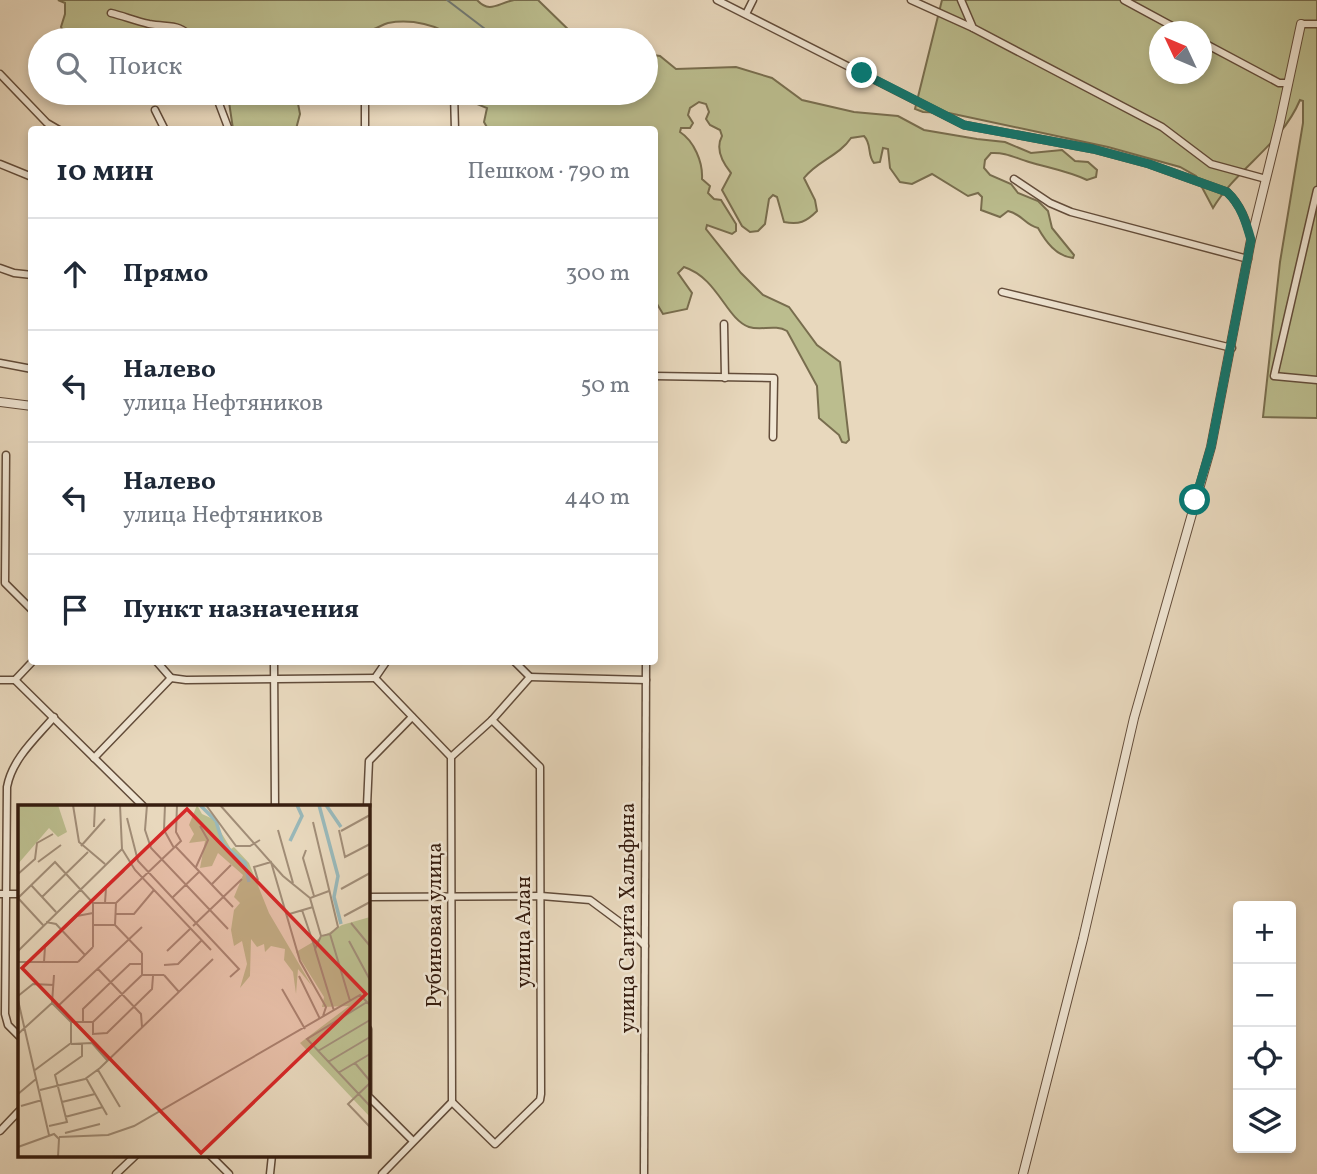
<!DOCTYPE html>
<html lang="ru">
<head>
<meta charset="utf-8">
<style>
  :root { --surface:#fff; --page:#f6f6f7; --text:#1f2937; --muted:#747a83; --line:#e0e1e3 }
  body { margin:0; font-family:Vollkorn,serif; background:var(--page); color:var(--text) }
  .controls { position:absolute; right:21px; bottom:21px; display:grid; overflow:hidden; border-radius:7px; box-shadow:0 4px 10px #0003 }
  .controls button { width:63px; height:63px; display:grid; place-items:center; padding:0; border:0; border-bottom:2px solid var(--line); background:var(--surface); color:var(--text); font:35px sans-serif }
  .compass { position:absolute; left:1149px; top:21px; width:63px; height:63px; border-radius:50%; background:var(--surface); box-shadow:0 4px 10px #0003; rotate:314deg }
  .stop { position:absolute; width:21px; height:21px; margin:-16px; border:5px solid #0f766e; border-radius:50%; background:#fff }
  .stop.end { background:#0f766e; border-color:#fff; box-shadow:0 2px 7px #0008 }
  .list { margin:0; padding:0; list-style:none }
  h2 { display:flex; justify-content:space-between; align-items:center; height:91px; margin:0; padding:0 28px; font-size:30px }
  h2 small { font-size:23px; font-weight:400; color:var(--muted) }
  .list li { display:grid; grid-template-columns:46px 1fr auto; gap:21px; align-items:center; box-sizing:border-box; height:112px; padding:0 28px; border-top:2px solid var(--line) }
  .list b { display:block; font-size:26px; white-space:nowrap }
  .list p { margin:0; font-size:23px; white-space:nowrap; color:var(--muted) }
  .list em { font-size:23px; font-style:normal; color:var(--muted) }
  .icon { flex:none; width:38px; height:38px; fill:none; stroke:currentColor; stroke-width:2; stroke-linecap:round; stroke-linejoin:round }
  .map { position:relative; flex:none; width:1317px; height:1174px; overflow:hidden }
  .search { position:absolute; background:var(--surface); box-shadow:0 4px 10px #0003; left:28px; top:28px; width:630px; height:77px; display:flex; align-items:center; gap:18px; box-sizing:border-box; padding:0 24px; border-radius:38px; color:var(--muted); font-size:26px }
  .panel { position:absolute; background:var(--surface); box-shadow:0 4px 10px #0003; left:28px; top:126px; width:630px; height:539px; border-radius:7px }
  .map>svg:first-child { display:block }
  .green { fill:#bbbd8e; stroke:#786d4e; stroke-width:2; fill-rule:evenodd }
  .lines { fill:none; stroke-linecap:round; stroke-linejoin:round }
  .stream { stroke:#717a75; stroke-width:2 }
  .minor-casing { stroke:#624c3a; stroke-width:9 }
  .tertiary-casing { stroke:#624c3a; stroke-width:10 }
  .minor { stroke:#f0e6d4; stroke-width:6 }
  .tertiary { stroke:#f0e6d4; stroke-width:8 }
  .route { stroke:#0f766e; stroke-width:9 }
  .labels { text-anchor:middle; stroke-width:5; stroke-linejoin:round; paint-order:stroke }
  .street-label { font-size:21px; fill:#361d0f; stroke:#f0e6d4 }
  .inset-river { fill:none; stroke:#99b8b9; stroke-width:3.5 }
  .inset-road { fill:none; stroke:#a18d77; stroke-width:2 }
  .view { fill:#d62828; fill-opacity:0.15; stroke:#d62828; stroke-width:3.5 }
  .inset-edge { fill:none; stroke:#361d0f; stroke-width:3.5 }
</style>
</head>
<body>
<div class="map">
<svg width="1317" height="1174" viewBox="0 0 1317 1174">
  <rect width="100%" height="100%" fill="#e8d8bd"/>
  <filter id="stains"><feTurbulence type="fractalNoise" baseFrequency=".00286" numOctaves="4"/><feColorMatrix values="0 0 0 0 .2 0 0 0 0 .09 0 0 0 0 .02 0 0 0 .5 -.17"/></filter>
  <radialGradient id="worn" r=".72"><stop offset=".6" stop-color="#630" stop-opacity="0"/><stop offset="1" stop-color="#630" stop-opacity=".3"/></radialGradient>
  <g class="green">
    <path d="M58 0H477C490 14 498 3 514 0 521 0 530 0 538 0L575 36 588 40H455C440 24 410 19 388 23 381 25 375 30 367 31 348 33 331 24 316 40H68L61 27 65 14V3Z"/>
    <path d="M942 0H1317V418L1263 417 1280 262 1303 123V101L1300 100C1281 145 1237 168 1213 208L1196 176 1180 167 1108 147 949 113 923 112 915 109ZM1160 32H1202V74H1160Z"/>
    <path d="M646 54 660 56 676 69 736 67 772 78 802 100 854 112 898 116 924 130 977 139 1005 142 1031 153 1062 150 1075 161 1088 162 1097 170 1096 177 1087 180C1068 171 1049 168 1029 162 1015 158 1006 152 991 153L985 160 984 168 990 175 1011 184 1018 193 1038 201 1048 211 1052 228 1074 255 1073 258C1056 256 1046 242 1038 228 1025 225 1022 214 1008 211L1000 217 981 210 982 197 978 193 968 196 932 174 912 184 900 182 890 168 888 149 883 148 880 162 874 163C867 155 872 144 864 136L851 138C839 156 817 161 804 178L815 200 817 211C806 222 799 225 784 222L777 197 773 195 769 199 765 224 758 231 750 232 742 226 722 190 731 173C722 162 715 149 722 136L720 130 710 125 706 119 709 112 706 104 699 102 690 108 688 115 693 123 690 128H681L680 132C694 141 703 162 702 179L710 186 708 193 714 199 721 200 736 224V231L732 234 707 225 706 229 741 273 763 295 789 307 817 345 840 362 849 440 846 443 842 442 839 435 819 418 817 386 787 331C775 324 761 331 749 327 726 319 718 278 684 267L678 273 692 293 687 309 663 314 654 299V130L488 129 484 122 487 108 472 102 467 93H646Z"/>
    <path d="M219 93H296L300 114 296 129H233L229 102Z"/>
  </g>
  <g class="lines">
    <path class="stream" d="M447 0 489 32"/>
    <defs>
      <g id="minor">
        <path d="M717 0 964 125 1093 149 1149 164 1227 192C1241 205 1246 221 1251 238"/>
        <path d="M911 0 973 28"/>
        <path d="M961 0 973 28 1162 127 1211 164 1266 179"/>
        <path d="M1124 0 1183 32"/>
        <path d="M111 13C123 16 136 21 149 24 169 28 179 22 194 40"/>
        <path d="M746 14 753 0"/>
        <path d="M1301 24H1317"/>
        <path d="M365 40V37"/>
        <path d="M1202 42 1279 83H1287"/>
        <path d="M0 74 47 123 59 130"/>
        <path d="M215 93 229 130"/>
        <path d="M454 93 455 130"/>
        <path d="M155 110 165 130"/>
        <path d="M365 130V93"/>
        <path d="M0 164 32 177"/>
        <path d="M1014 179 1050 203 1071 212 1248 259"/>
        <path d="M1317 190 1274 376 1317 380"/>
        <path d="M0 268 14 273 32 275"/>
        <path d="M1002 292 1232 348"/>
        <path d="M724 324 725 378"/>
        <path d="M0 363 32 369"/>
        <path d="M654 376 774 378 773 437"/>
        <path d="M6 455 5 583 32 610"/>
        <path d="M274 662 275 806"/>
        <path d="M515 662 530 677"/>
        <path d="M530 677 646 680"/>
        <path d="M171 678 186 680 375 678"/>
        <path d="M375 678 451 757 452 1102 382 1174"/>
        <path d="M375 678 386 662"/>
        <path d="M0 680H15"/>
        <path d="M15 680 143 806"/>
        <path d="M15 680 32 662"/>
        <path d="M451 757 492 720 530 677"/>
        <path d="M94 758 171 678 157 662"/>
        <path d="M367 806 369 761 412 717"/>
        <path d="M0 894H19"/>
        <path d="M368 897 541 896 590 900 625 926 645 946"/>
        <path d="M368 1029V1096L413 1141"/>
        <path d="M19 1036 8 1025 5 1014 7 787C12 759 36 738 54 717"/>
        <path d="M452 1102 495 1144 540 1100 541 1094 540 767 492 720"/>
        <path d="M0 1131 19 1111"/>
        <path d="M210 1155 229 1174"/>
        <path d="M116 1174 136 1155"/>
        <path d="M270 1174 272 1155"/>
        <path d="M644 1174 646 662"/>
      </g>
      <g id="tertiary">
        <path d="M0 402 32 406"/>
        <path d="M1023 1174 1083 939 1134 718 1211 447 1251 240 1280 122 1301 24"/>
      </g>
    </defs>
    <use href="#minor" class="minor-casing"/>
    <use href="#tertiary" class="tertiary-casing"/>
    <use href="#minor" class="minor"/>
    <use href="#tertiary" class="tertiary"/>
  </g>
  <g class="lines">
    <path class="route" d="M862 73 964 125 1093 149 1149 164 1227 192C1241 205 1246 222 1251 240L1211 447 1195 500"/>
  </g>
  <g class="labels">
    <g class="street-label">
      <text transform="translate(627 918) rotate(-90)" y="7">улица Сагита Хальфина</text>
      <text transform="translate(434 925) rotate(-90)" y="7">Рубиновая улица</text>
      <text transform="translate(523 932) rotate(-90)" y="7">улица Алан</text>
    </g>
  </g>
  <g transform="translate(18 805)">
    <rect width="352" height="352" fill="#e8d8bd"/>
    <path d="M0 0H40L49 27 40 32 31 23 0 59ZM179 0 184 9 195 14 213 44 216 42 231 58 251 108 294 181 280 164 278 189 275 167 266 155 267 144 253 141 247 147 246 139 239 142 233 134 232 171 222 183 229 159 224 136 216 141 213 125 216 105 222 98 216 92 225 70 200 48 194 61 182 63 187 36 171 38 176 29 171 20ZM352 112V312L282 238 331 201 304 202 306 192 278 147 324 120Z" fill="#bbbd8e"/>
    <path class="inset-river" d="M182 0 198 16 205 39 227 58 231 77M301 0 320 71 316 92 323 119M308 0 323 22M272 36 284 11 279 0"/>
    <path class="inset-road" d="M55 0 61 37 87 59M129 0 127 25 133 43 210 124M147 0 146 25 156 43M188 0 218 41H232L242 35M202 0 265 71 292 93M109 13 120 56 221 164 212 172M295 17 320 122 312 129 332 196M76 22 77 0M260 25 275 78M321 25 327 52 352 39M323 26 352 10M63 41 87 14M158 42 215 102M104 44 117 65 193 145M288 45 285 53 296 91M20 57 43 40M178 62 190 35 182 21M0 69 17 54 19 38 35 29M240 75 236 62 253 57 282 156 308 202 305 211M194 79 213 60M13 80 38 107M323 84 352 68M24 92 70 47M0 93 37 57 75 98M0 93 25 120M154 93 182 66M75 98H98L163 36 158 27 159 0M87 98 88 83 106 66M284 105 297 143M98 109H116L136 85M268 110 295 102M326 111 352 97M28 117 38 119 67 150M333 118 352 141M75 120H97L98 98M97 120 124 148M175 121 224 74M312 129 303 131 297 144 316 206M303 131 292 93 311 86M331 136 352 175M75 142V98M0 146 104 44 102 0M149 146 173 123M0 157H60M26 157 27 142 59 111 75 108M60 157 75 142M146 160 160 159 184 135M80 164 123 209 124 222M124 170H146M146 170 161 187M281 171 302 214M264 184 287 224M0 191 15 179 36 180M0 195 31 330M349 197 289 234 352 301M39 202 124 122M53 217H75L124 170V148M65 217V204L93 177 112 159H124M75 217V229L89 228 134 184 135 171M0 229 34 198 36 170M53 239 74 238 89 255M300 246 352 215M310 257 352 232M337 258 352 276M17 265 53 238V217L34 198M80 265 102 302M320 268 352 249M68 273 89 310M352 278 330 299 352 322M22 285 67 274 82 263 195 154M0 289 18 274M44 297 77 289M3 301 24 295M47 312 85 302M31 321 49 317 37 270 64 251V239M47 328 82 319M41 332 90 330 116 321 342 190 352 200M0 342 36 329 41 334 40 352"/>
    <path class="view" d="M169 4 348 189 183 348 4 163Z"/>
    <rect width="352" height="352" class="inset-edge"/>
  </g>
  <rect width="100%" height="100%" filter="url(#stains)"/>
  <rect width="100%" height="100%" fill="url(#worn)"/>
</svg>
<div class="controls">
<button>+</button>
<button>−</button>
<button><svg class="icon" aria-label="locate" viewBox="0 0 24 24"><circle cx="12" cy="12" r="6"/><path d="M12 2v4M12 18v4M2 12h4M18 12h4"/></svg></button>
<button><svg class="icon" aria-label="layers" viewBox="0 0 24 24"><path d="M12 4l9 5-9 5-9-5zM3 14l9 5 9-5"/></svg></button>
</div>
<svg class="compass" viewBox="-18 -18 36 36"><path d="M0-13l5 13h-10z" fill="#e53935"/><path d="M0 13l5-13h-10z" fill="#747a83"/></svg>
<div class="stop" style="left:1195px;top:500px"></div>
<div class="stop end" style="left:862px;top:73px"></div>
<div class="search"><svg class="icon" aria-label="search" viewBox="0 0 24 24"><circle cx="10" cy="10" r="6"/><path d="M15 15l6 6"/></svg>Поиск</div>
<section class="panel">
<h2>10 мин<small>Пешком · 790 m</small></h2>
<ul class="list">
<li><svg class="icon" aria-label="ahead" viewBox="0 0 24 24"><path d="M12 20V5M6 11l6-6 6 6"/></svg><div><b>Прямо</b></div><em>300 m</em></li>
<li><svg class="icon" aria-label="left" viewBox="0 0 24 24"><path d="M17 20v-9H6M10 6l-5 5 5 5"/></svg><div><b>Налево</b><p>улица Нефтяников</p></div><em>50 m</em></li>
<li><svg class="icon" aria-label="left" viewBox="0 0 24 24"><path d="M17 20v-9H6M10 6l-5 5 5 5"/></svg><div><b>Налево</b><p>улица Нефтяников</p></div><em>440 m</em></li>
<li><svg class="icon" aria-label="arrive" viewBox="0 0 24 24"><path d="M6 21V4h12l-3 4 3 4H6"/></svg><div><b>Пункт назначения</b></div></li>
</ul>
</section>
</div>
</body>
</html>
